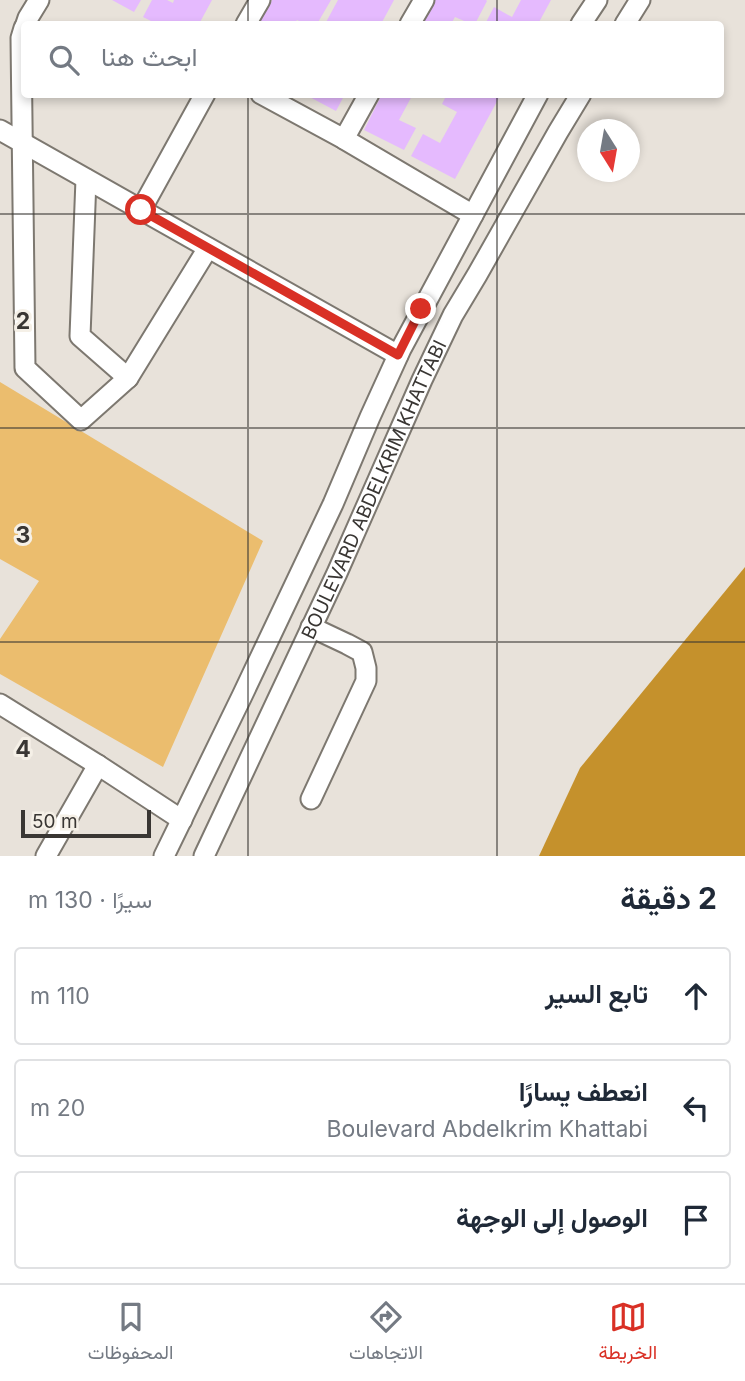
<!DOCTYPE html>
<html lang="ar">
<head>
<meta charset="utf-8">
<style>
  :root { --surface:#fff; --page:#f6f6f7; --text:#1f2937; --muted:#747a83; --line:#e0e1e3; --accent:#d93025 }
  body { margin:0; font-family:Inter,Vazirmatn,sans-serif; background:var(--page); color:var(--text); direction:rtl }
  .compass { position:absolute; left:577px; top:119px; width:63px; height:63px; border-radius:50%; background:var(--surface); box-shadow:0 4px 10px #0003; rotate:169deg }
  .scale { position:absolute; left:21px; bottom:18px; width:130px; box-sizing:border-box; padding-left:7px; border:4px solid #393633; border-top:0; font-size:19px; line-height:24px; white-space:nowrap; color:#393633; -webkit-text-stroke:5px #f5f0e7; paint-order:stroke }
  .stop { position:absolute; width:21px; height:21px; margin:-16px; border:5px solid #d93025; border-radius:50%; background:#fff }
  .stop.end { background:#d93025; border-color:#fff; box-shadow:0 2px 7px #0008 }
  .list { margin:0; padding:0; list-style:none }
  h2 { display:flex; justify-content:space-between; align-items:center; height:91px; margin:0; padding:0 28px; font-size:30px }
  h2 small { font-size:23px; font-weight:400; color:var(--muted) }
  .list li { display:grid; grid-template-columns:46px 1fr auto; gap:21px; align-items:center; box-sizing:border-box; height:98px; margin:0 14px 14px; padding:0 14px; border:2px solid var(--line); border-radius:7px }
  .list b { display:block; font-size:26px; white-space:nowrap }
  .list p { margin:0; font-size:23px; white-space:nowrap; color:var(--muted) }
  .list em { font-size:23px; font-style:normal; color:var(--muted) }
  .icon { flex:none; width:38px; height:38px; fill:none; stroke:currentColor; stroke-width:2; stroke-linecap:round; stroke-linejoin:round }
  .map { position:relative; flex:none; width:745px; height:856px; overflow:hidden; direction:ltr }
  .search { position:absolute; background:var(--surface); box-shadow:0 4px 10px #0003; left:21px; right:21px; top:21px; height:77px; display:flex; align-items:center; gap:18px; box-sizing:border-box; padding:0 24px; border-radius:7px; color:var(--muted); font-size:26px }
  .sheet { height:427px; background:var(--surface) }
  nav { display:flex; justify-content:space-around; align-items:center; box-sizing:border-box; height:98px; border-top:2px solid var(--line); background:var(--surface); font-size:19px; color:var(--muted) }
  nav a { display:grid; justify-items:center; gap:4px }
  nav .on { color:var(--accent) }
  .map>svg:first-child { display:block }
  .green { fill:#ebbd6e }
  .water { fill:#c5912c }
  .building { fill:#e5bafe }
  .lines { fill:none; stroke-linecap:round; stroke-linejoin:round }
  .minor-casing { stroke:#7d7870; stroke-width:23 }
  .minor { stroke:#fff; stroke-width:19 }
  .route { stroke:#d93025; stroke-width:9 }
  .grid { fill:none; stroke:#393633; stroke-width:2; stroke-opacity:0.55 }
  .labels { text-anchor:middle; stroke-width:6; stroke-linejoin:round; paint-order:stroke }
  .street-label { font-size:19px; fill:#393633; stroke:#f5f0e7 }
  .grid-label { font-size:23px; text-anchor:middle; font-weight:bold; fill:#393633; stroke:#f5f0e7; stroke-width:6; stroke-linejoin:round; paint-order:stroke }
</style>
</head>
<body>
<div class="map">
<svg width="745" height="856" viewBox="0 0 745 856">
  <rect width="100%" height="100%" fill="#e8e2da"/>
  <path class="green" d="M0 382 263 541 163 767 0 674V639L39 581 0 559Z"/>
  <path class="water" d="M745 567V856H539L580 768Z"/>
  <g class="building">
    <path d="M112 0H141L134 12Z"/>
    <path d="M152 0H167L173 3 174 0H212L199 24H157L143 17Z"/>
    <path d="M272 0H331L317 24H305L297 20 294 24H259Z"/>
    <path d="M338 0H394L381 24H325Z"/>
    <path d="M431 0H486L487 1 475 24H471L455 17 451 24H418Z"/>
    <path d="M521 0H551L538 24H485L494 7 512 17Z"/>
    <path d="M304 94H345L336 111Z"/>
    <path d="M382 94H413L399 120 416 128 404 150 364 130Z"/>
    <path d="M447 94H501L455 179 411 156 423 134 440 143 457 112 442 104Z"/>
  </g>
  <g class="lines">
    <defs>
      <g id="minor">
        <path d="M26 24 28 18 39 0"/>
        <path d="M246 24 260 0"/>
        <path d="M410 24 424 0"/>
        <path d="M581 24 597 0"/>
        <path d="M625 24 640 0"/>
        <path d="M24 28 21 38 25 368 81 420 128 378 80 336 86 179"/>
        <path d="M261 94 344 139 473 215"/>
        <path d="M0 130 398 355"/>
        <path d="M344 139 369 94"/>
        <path d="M141 210 205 94"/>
        <path d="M128 378 208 248"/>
        <path d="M311 627 347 644 362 652 366 668V681L311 799"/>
        <path d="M0 704 98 765 182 820"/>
        <path d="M46 856 98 765"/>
        <path d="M164 856 242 696 333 504 370 417 401 349 538 94"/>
        <path id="s1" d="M204 856 337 573 422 380 453 315 477 275 558 132 581 94"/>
      </g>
    </defs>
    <use href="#minor" class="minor-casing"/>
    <use href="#minor" class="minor"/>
  </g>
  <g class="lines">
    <path class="route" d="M141 210 398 355 421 309"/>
  </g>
  <path class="grid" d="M248 0V24M497 0V24M248 94V856M497 94V856M0 214H745M0 428H745M0 642H745"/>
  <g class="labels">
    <g class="street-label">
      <text dy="7" stroke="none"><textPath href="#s1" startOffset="404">BOULEVARD ABDELKRIM KHATTABI</textPath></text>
    </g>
  </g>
  <g class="grid-label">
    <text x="23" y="329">2</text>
    <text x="23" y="543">3</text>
    <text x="23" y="757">4</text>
  </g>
</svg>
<svg class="compass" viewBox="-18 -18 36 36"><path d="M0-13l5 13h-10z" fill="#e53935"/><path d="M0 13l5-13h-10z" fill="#747a83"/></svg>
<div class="scale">50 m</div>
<div class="stop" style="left:141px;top:210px"></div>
<div class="stop end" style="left:421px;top:309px"></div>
<div class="search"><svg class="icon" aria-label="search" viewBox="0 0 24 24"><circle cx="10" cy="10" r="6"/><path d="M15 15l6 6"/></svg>ابحث هنا</div>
</div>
<section class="sheet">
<h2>2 دقيقة<small>سيرًا · 130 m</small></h2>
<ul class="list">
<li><svg class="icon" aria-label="ahead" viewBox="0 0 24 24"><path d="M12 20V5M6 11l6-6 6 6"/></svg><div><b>تابع السير</b></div><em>110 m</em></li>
<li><svg class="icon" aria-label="left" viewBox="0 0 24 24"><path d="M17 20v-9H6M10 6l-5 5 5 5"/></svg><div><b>انعطف يسارًا</b><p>Boulevard Abdelkrim Khattabi</p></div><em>20 m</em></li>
<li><svg class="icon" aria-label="arrive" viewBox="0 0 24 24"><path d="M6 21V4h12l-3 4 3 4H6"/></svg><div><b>الوصول إلى الوجهة</b></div></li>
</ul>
</section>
<nav>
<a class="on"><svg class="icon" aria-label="map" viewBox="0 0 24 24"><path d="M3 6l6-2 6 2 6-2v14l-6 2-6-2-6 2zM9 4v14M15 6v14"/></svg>الخريطة</a>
<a><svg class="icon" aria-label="directions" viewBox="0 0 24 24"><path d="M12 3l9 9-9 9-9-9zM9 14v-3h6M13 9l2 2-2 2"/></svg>الاتجاهات</a>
<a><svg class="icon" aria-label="saved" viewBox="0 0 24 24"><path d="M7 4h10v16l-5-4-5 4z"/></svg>المحفوظات</a>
</nav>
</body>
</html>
